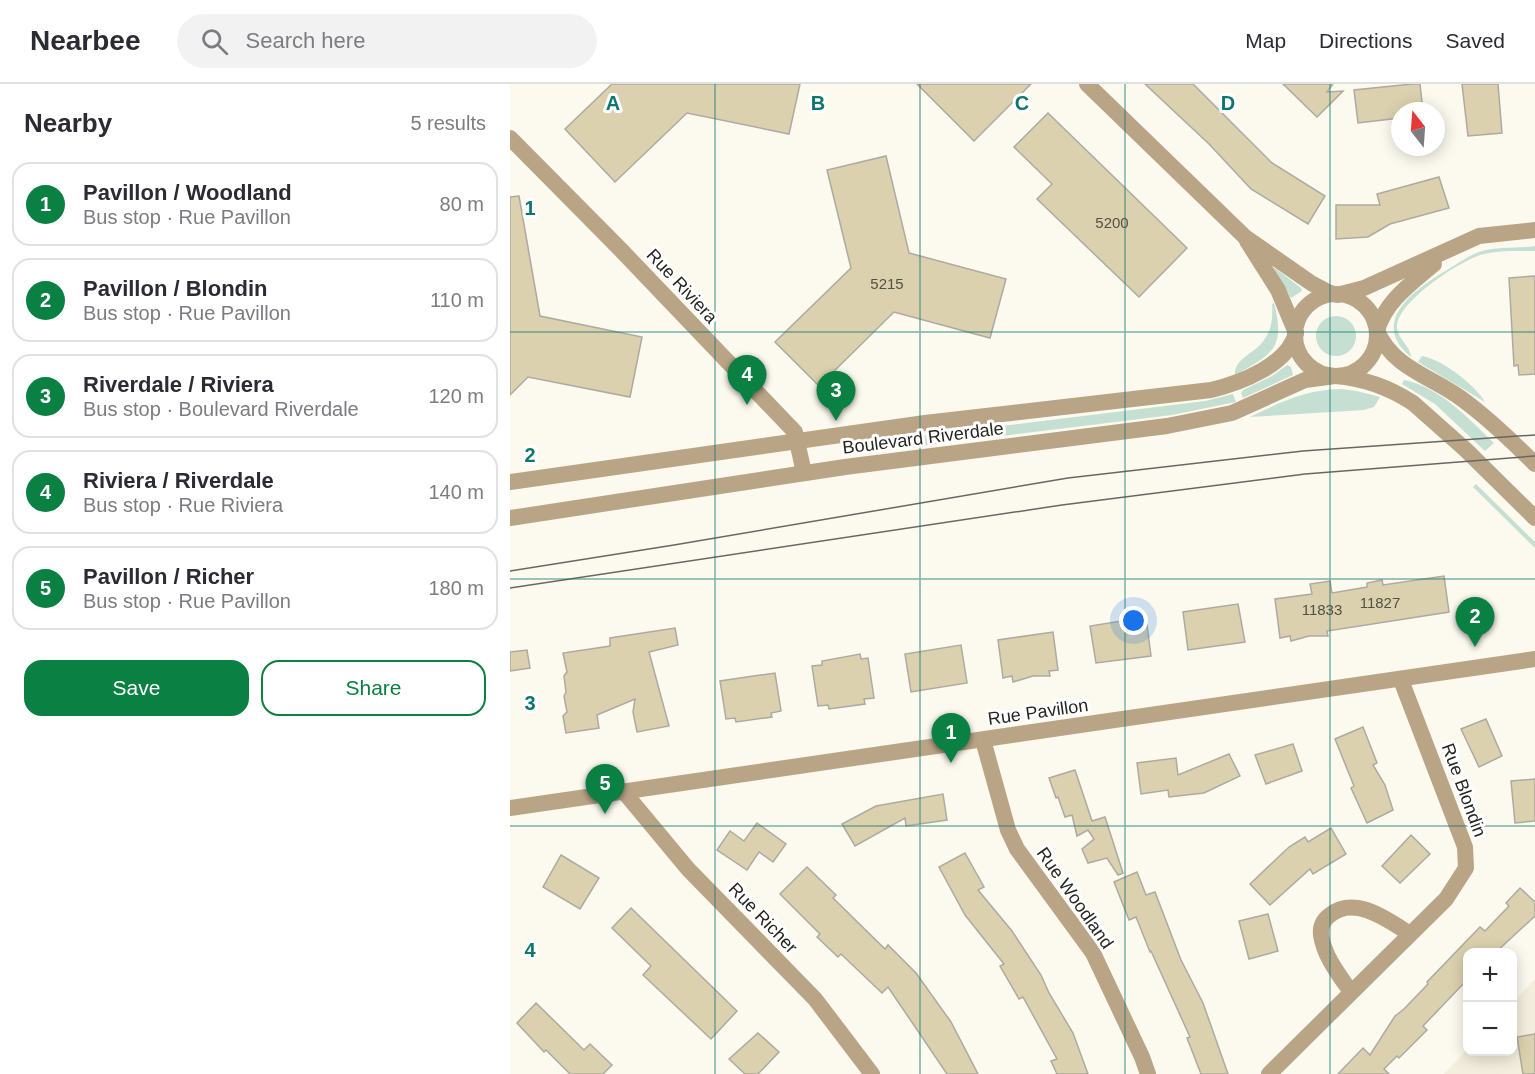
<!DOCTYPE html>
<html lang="en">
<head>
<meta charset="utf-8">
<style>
  :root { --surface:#fff; --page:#f2f2f3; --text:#2b2b33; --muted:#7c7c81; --line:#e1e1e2; --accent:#0b8043 }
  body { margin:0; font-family:Helvetica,sans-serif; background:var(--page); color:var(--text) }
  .controls { position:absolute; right:18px; bottom:18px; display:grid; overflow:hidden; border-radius:12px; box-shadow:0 3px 15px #0003 }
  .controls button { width:54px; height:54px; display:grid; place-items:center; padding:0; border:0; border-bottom:2px solid var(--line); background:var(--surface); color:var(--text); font:30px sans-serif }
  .compass { position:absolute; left:881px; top:18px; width:54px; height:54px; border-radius:50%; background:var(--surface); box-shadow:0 3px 15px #0003; rotate:343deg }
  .you { position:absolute; left:624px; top:537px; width:21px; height:21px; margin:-15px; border:4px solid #fff; border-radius:50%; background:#1a73e8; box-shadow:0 0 0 9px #1a73e833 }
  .badge { display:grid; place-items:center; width:39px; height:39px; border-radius:50%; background:var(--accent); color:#fff; font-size:20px; font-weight:700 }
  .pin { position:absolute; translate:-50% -50px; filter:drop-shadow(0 2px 3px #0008) }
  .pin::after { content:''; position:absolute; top:32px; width:21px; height:18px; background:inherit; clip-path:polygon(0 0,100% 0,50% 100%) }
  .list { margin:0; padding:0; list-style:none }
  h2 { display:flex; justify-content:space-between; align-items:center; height:78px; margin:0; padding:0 24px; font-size:26px }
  h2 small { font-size:20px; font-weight:400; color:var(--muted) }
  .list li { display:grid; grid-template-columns:39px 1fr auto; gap:18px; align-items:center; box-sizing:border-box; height:84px; margin:0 12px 12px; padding:0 12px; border:2px solid var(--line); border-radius:18px }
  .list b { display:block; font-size:22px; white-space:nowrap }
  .list p { margin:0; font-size:20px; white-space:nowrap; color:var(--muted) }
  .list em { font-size:20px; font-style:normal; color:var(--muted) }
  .actions { display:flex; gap:12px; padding:18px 24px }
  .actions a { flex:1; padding:14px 0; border:2px solid var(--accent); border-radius:18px; text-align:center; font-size:21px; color:var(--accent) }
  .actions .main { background:var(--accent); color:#fff }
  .icon { flex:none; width:33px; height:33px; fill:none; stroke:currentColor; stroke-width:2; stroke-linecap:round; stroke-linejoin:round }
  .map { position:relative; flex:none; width:1025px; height:990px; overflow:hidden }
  header { display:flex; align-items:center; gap:36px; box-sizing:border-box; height:84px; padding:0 30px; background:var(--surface); border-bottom:2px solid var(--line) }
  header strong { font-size:28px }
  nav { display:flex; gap:33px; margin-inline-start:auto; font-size:21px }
  .search { width:420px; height:54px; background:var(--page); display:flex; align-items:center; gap:15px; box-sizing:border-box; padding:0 21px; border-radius:33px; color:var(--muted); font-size:22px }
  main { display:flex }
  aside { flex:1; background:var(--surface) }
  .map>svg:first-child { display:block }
  .built { fill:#f3eedd }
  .green { fill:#c5e0d3 }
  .building { fill:#dbd1ae; stroke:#adaaa1; stroke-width:1.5 }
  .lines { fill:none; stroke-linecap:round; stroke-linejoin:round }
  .minor { stroke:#b9a486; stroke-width:16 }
  .tertiary { stroke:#b9a486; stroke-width:16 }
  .tram { stroke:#696762; stroke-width:1.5 }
  .grid { fill:none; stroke:#0f766e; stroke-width:1.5; stroke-opacity:0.55 }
  .labels { text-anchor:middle; stroke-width:6; stroke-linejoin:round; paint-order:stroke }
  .number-label { font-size:15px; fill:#535044 }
  .street-label { font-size:18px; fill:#262521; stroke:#fff }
  .grid-label { font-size:20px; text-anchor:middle; font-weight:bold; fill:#0f766e; stroke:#fff; stroke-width:6; stroke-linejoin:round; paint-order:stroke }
</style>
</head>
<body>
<header>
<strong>Nearbee</strong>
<div class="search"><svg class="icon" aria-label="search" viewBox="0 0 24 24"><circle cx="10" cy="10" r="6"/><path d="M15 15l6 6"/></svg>Search here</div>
<nav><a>Map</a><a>Directions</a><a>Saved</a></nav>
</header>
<main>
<aside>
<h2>Nearby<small>5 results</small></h2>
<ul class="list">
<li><span class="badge">1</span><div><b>Pavillon / Woodland</b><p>Bus stop · Rue Pavillon</p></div><em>80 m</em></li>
<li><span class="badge">2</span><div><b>Pavillon / Blondin</b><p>Bus stop · Rue Pavillon</p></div><em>110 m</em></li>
<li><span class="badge">3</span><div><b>Riverdale / Riviera</b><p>Bus stop · Boulevard Riverdale</p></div><em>120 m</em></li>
<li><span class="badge">4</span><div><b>Riviera / Riverdale</b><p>Bus stop · Rue Riviera</p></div><em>140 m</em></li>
<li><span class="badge">5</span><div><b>Pavillon / Richer</b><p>Bus stop · Rue Pavillon</p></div><em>180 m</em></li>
</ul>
<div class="actions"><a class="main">Save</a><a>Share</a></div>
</aside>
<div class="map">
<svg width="1025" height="990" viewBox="0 0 1025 990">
  <rect width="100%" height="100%" fill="#fcf9ef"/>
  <path class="built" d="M1025 895V990H934L957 966 958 968H1002L1003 918Z"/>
  <g class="green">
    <path d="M1025 162V167C1009 167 991 166 974 170 952 175 890 216 887 241 886 254 901 262 901 273 858 238 905 205 937 186 947 180 958 172 969 168 987 162 1007 165 1025 162Z"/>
    <path d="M765 184 791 204 792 207 781 214 764 185Z"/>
    <path d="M764 219C776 264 762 271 725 291 724 274 746 269 754 256 762 245 763 233 762 220Z"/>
    <circle cx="826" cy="252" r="20"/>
    <path d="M912 272C932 275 965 301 975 318L908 278Z"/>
    <path d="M777 281 781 283 783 291 733 314 731 309 733 306 762 292Z"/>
    <path d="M894 296C930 303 959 335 984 359L975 367 925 320 892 300Z"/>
    <path d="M831 305 847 307 870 313 864 323 854 326 740 333C773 317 795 306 831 305Z"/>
    <path d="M723 310 726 318 662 331 346 370 345 360 695 317Z"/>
    <path d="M966 400 1025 458V464L963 403Z"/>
  </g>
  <g class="building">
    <path d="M102 0H290L279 50 177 29 105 98 55 45Z"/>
    <path d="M407 0H521L464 57Z"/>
    <path d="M635 0H683L762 79 815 112 798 140 741 105 699 60Z"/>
    <path d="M773 0H823L817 8 833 7 807 33Z"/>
    <path d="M902 0H910L913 27H890V34L848 39 844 6Z"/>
    <path d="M952 0H988L992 49 958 52Z"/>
    <path d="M538 29 677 164 629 213 527 115 542 100 504 63Z"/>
    <path d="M376 72 399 169 496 195 480 254 384 228 309 302 265 258 341 184 317 86Z"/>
    <path d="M929 93 939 124 880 140 858 153 826 155V121H870L867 110Z"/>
    <path d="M9 112 30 232 132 253 120 313 18 293 0 311V113Z"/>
    <path d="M1025 192V290L1009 291 1008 281 1004 282 999 194Z"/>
    <path d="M934 492 939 528 817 547 818 552H799L781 557 780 552 770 554 765 515 802 510 800 500 820 497 822 509 857 503V499L872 496 873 501Z"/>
    <path d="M728 520 735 558 678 566 673 528Z"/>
    <path d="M636 533 641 572 586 579 580 542Z"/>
    <path d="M165 544 168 561 139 568 159 642 127 648 123 628 125 615 87 631 89 644 56 649 53 632 57 628 54 612 56 608 54 592 57 588 53 569 100 562V554Z"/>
    <path d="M543 548 548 586 539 587 540 592H523L503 598 502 592 493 594 488 556Z"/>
    <path d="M451 561 457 599 401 608 395 570Z"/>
    <path d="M17 566 20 584 0 587V568Z"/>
    <path d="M350 570 351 575 358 574 364 614 354 615 355 620 319 625 318 621 308 622 302 582 312 581V577Z"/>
    <path d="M265 589 271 627 261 629 262 633 226 638 225 634 216 635 210 597Z"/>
    <path d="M976 635 992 672 969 683 951 645Z"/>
    <path d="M853 643 867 679 863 681 875 701 883 726 857 739 841 704 844 702 825 655Z"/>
    <path d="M783 660 792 687 756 700 745 671Z"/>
    <path d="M719 670 730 692 694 709 659 713 658 706 631 710 627 679 666 674 668 691Z"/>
    <path d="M565 686 582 737 595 733 613 789 608 791 597 774 578 779 572 765 584 755 578 746 567 752 562 731 555 733 548 713 546 714 539 694Z"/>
    <path d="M1025 695V737L1005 739 1001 697Z"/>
    <path d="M433 710 437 736 396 742 395 734 345 762 332 740 366 722Z"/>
    <path d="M247 739 276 760 263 778 249 768 237 786 207 766 220 747 234 757Z"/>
    <path d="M821 744 836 770 803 790 800 785 760 821 740 800 779 763 795 753 798 758Z"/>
    <path d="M901 751 920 770 890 799 872 782Z"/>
    <path d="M455 769 474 803 468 806 502 847 531 891 539 909 563 949 578 990H547L541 977 547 975 513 913 509 915 490 882 494 880 455 831 429 783Z"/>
    <path d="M51 771 89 794 70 825 33 803Z"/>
    <path d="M297 783 326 811 323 814 375 865 378 861 406 889 441 938 468 990H437L378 903 372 909 331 870 328 873 307 853 310 850 270 810Z"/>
    <path d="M627 788 636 811 645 808 671 876 693 919 718 990H691L677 954 680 953 641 867 640 868 626 833 619 836 604 798Z"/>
    <path d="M1010 804 1025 818V832L986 868H957V896L913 942 917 946 889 974 887 972 874 985 879 990H828L853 964 860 971 885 932 894 925 918 900 917 898 970 843 975 847 999 822 996 819Z"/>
    <path d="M121 824 227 927 201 955 133 891 141 882 102 844Z"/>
    <path d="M758 830 768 867 739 875 729 837Z"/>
    <path d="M26 919 74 966 80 960 102 981 93 990H60L36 966 34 968 7 939Z"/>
    <path d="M248 949 269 968 248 990H235L219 975Z"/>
    <path d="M1025 950V990H1013L1007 953Z"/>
  </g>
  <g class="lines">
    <g class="minor">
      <path d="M577 0 735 153 801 199 818 208 827 211 854 204 969 152 1025 146"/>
      <path d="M0 54 112 167 285 348 294 389"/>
      <path d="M737 157 768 206 786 249"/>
      <circle cx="826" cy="251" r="41"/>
      <path d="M867 247C875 217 902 199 924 180"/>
      <path d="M0 398 415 339 701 306C730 299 778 281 786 249"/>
      <path d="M0 434 335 383 657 342 722 329 795 296 825 292"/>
      <path d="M473 656 498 746 507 765 583 869 632 973 638 990"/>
      <path d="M114 708 178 785 305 915 362 990"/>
      <path d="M841 908C829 891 814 872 811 851 810 842 813 836 820 831 845 811 878 836 900 850"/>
      <path d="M759 990 936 815 956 784 955 763 891 596"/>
    </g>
    <g class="tertiary">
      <path d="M867 247C884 285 921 292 952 315 978 334 1002 357 1025 380"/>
      <path d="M825 292C852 294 880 304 903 319L956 366 1025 434"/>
      <path d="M0 724 1025 575"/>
    </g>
    <g class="tram">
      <path d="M0 487 164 461 558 394 793 367 1025 351"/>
      <path d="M0 504 552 421 795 390 1025 372"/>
    </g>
  </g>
  <path class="grid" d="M205 0V990M410 0V990M615 0V990M820 0V990M0 248H1025M0 495H1025M0 742H1025"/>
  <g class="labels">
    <g class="number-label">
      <text x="602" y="144">5200</text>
      <text x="377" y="205">5215</text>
      <text x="870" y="524">11827</text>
      <text x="812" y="531">11833</text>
    </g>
    <g class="street-label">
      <text transform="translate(172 202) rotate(47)" y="6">Rue Riviera</text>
      <text transform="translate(413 354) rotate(-7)" y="6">Boulevard Riverdale</text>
      <text transform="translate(528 628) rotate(-8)" y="6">Rue Pavillon</text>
      <text transform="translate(954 706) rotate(70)" y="6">Rue Blondin</text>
      <text transform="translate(565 814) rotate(55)" y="6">Rue Woodland</text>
      <text transform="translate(253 834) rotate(46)" y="6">Rue Richer</text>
    </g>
  </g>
  <g class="grid-label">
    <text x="103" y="26">A</text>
    <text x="308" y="26">B</text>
    <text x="512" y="26">C</text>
    <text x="718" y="26">D</text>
    <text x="20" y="131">1</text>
    <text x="20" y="378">2</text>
    <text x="20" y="626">3</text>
    <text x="20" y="873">4</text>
  </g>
</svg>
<div class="controls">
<button>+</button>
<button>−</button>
</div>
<svg class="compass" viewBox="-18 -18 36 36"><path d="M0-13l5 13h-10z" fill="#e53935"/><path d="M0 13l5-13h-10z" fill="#7c7c81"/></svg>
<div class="you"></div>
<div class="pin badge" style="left:441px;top:679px">1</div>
<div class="pin badge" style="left:965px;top:563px">2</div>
<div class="pin badge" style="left:326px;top:337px">3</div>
<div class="pin badge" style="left:237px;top:321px">4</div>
<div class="pin badge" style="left:95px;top:730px">5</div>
</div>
</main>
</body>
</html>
